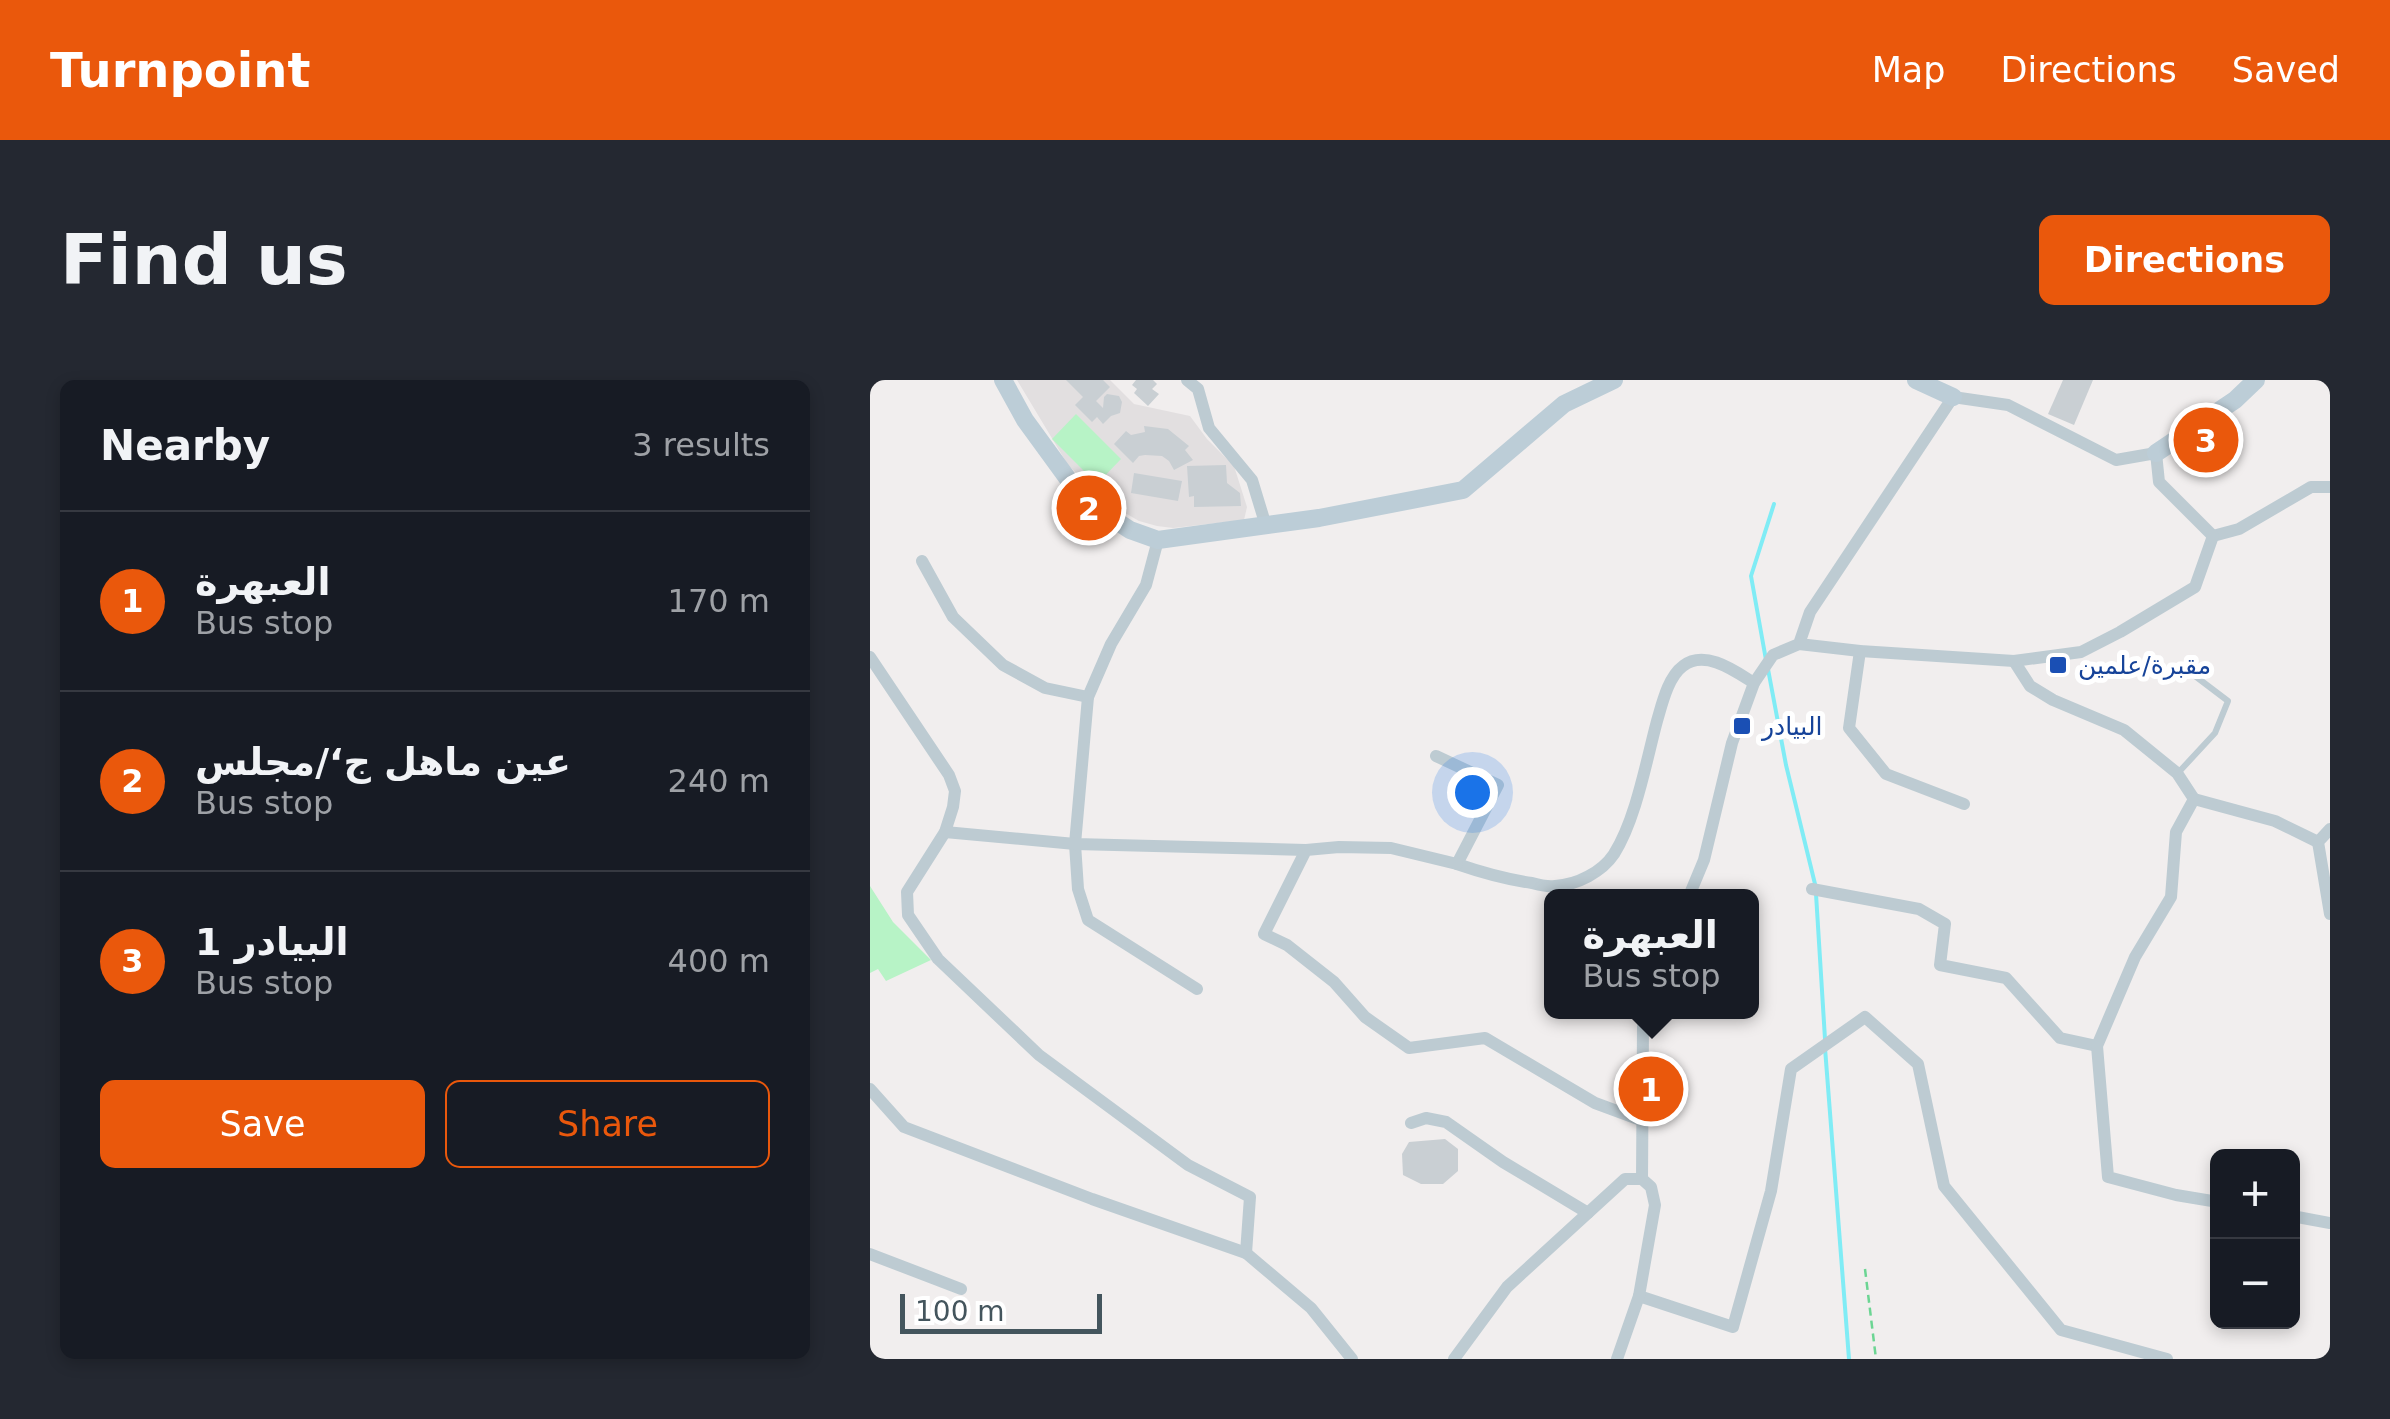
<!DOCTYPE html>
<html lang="en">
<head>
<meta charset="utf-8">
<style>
  :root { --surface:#171b24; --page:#242831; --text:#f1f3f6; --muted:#9ea1a6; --line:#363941; --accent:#ea580c }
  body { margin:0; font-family:"DejaVu Sans","Noto Sans Arabic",sans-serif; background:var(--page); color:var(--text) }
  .controls { position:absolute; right:30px; bottom:30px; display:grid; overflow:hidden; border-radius:15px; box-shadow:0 5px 15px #0003 }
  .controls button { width:90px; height:90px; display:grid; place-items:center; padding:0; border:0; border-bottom:2px solid var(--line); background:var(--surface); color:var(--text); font:50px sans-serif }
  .scale { position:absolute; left:30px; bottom:25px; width:202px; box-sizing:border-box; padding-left:10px; border:5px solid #44555d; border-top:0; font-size:28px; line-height:35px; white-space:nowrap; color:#44555d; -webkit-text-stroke:8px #fff; paint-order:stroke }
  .you { position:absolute; left:602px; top:412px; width:35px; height:35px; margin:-25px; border:8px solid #fff; border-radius:50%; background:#1a73e8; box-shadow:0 0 0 15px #1a73e833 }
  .badge { display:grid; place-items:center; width:65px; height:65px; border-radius:50%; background:var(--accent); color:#fff; font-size:32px; font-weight:700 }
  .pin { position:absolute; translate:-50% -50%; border:5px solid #fff; box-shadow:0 2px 10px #0006 }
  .popup { position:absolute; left:674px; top:509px; width:215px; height:130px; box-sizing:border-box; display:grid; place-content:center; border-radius:15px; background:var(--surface); filter:drop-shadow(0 2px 8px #0005); font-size:32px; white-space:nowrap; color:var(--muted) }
  .popup b { font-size:38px; color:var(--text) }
  .popup::after { content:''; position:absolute; left:50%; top:100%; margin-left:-20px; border:20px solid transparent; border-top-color:var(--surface) }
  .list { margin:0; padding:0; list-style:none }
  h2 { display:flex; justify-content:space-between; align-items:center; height:130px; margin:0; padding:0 40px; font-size:42px }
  h2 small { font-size:32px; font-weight:400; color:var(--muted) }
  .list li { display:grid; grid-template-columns:65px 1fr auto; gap:30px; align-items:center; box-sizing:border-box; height:180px; padding:0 40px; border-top:2px solid var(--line) }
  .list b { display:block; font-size:38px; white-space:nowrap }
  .list p { margin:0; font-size:32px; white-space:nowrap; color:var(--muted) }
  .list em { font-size:32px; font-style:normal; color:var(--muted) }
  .actions { display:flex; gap:20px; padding:30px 40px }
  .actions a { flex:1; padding:22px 0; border:2px solid var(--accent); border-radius:15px; text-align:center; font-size:35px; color:var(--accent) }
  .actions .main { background:var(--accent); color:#fff }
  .map { position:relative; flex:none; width:1460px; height:979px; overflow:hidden; border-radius:15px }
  header { display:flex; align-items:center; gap:60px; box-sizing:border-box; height:140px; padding:0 50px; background:var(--accent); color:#fff }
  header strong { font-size:48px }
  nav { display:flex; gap:55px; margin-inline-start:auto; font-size:35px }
  .intro { display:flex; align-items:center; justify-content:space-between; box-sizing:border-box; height:240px; padding:0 60px }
  h1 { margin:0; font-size:70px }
  .button { padding:25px 45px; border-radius:15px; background:var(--accent); color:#fff; font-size:35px; font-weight:700 }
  main { display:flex; gap:60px; padding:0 60px }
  aside { flex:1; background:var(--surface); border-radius:15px; box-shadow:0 5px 15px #0003 }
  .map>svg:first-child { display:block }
  .education { fill:#e2dfe0 }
  .green { fill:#b7f3c6 }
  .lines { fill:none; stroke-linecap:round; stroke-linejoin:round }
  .stream { stroke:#80ecf5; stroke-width:4 }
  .building { fill:#c9cfd3 }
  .path { stroke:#6cd593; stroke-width:2.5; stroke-dasharray:8 5; stroke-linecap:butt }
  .lane { stroke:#bdcbd2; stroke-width:6 }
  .street { stroke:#bdcbd2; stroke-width:12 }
  .secondary { stroke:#bccdd7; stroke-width:18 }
  .transit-dot { fill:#1a4fb4; stroke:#fff; stroke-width:4 }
  .labels { text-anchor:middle; stroke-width:10; stroke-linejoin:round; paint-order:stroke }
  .transit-label { font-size:25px; fill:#164399; stroke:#fff; text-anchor:start }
</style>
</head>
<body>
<header>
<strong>Turnpoint</strong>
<nav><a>Map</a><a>Directions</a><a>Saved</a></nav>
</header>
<div class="intro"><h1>Find us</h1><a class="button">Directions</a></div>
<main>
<aside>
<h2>Nearby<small>3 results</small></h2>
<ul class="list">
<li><span class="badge">1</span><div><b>العبهرة</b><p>Bus stop</p></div><em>170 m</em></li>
<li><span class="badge">2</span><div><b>عين ماهل ج‘/مجلس</b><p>Bus stop</p></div><em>240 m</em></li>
<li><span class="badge">3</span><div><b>البيادر 1</b><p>Bus stop</p></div><em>400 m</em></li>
</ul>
<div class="actions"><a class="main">Save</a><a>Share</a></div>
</aside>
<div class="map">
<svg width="1460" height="979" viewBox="0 0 1460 979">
  <rect width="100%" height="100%" fill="#f1eeee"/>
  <path class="education" d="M147 0H240L264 24 320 36 337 59 364 86 377 127 374 140 303 148 287 146 269 141 236 122 198 85Z"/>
  <g class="green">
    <path d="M206 34 251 79 227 104 182 59Z"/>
    <path d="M0 506 23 542 61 580 16 601 8 589 0 593Z"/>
  </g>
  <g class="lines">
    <g class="stream">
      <path d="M896 280 881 196 904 124"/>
      <path d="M898 289 916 385 945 504"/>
      <path d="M946 514 955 659"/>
      <path d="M955 668 979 979"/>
    </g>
  </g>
  <g class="building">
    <path d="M196 0H233L240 7 226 21 233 28 234 17 237 14 249 16 252 22 250 33 241 36 233 44 227 37 222 42 205 25 213 17Z"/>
    <path d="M266 0H283L287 4 282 9 289 14 278 26 264 13 267 9 262 5Z"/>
    <path d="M1193 0H1223L1204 45 1178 34Z"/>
    <path d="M274 46 298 49 319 66 315 70 323 80 304 90 299 81 292 76 275 75 269 76 263 83 244 64 256 51 261 55 275 52Z"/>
    <path d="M356 85 357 103 370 113 371 126 324 127V116L319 117 317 86Z"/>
    <path d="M264 93 312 101 308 121 261 113Z"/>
    <path d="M575 759 588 769V791L573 804H551L533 795 532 774 539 762Z"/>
  </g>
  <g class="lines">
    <path class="path" d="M995 889 1006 979"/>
    <path class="lane" d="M1308 393 1345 353 1358 321 1325 296"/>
    <g class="street">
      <path d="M317 0 328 9 339 48 382 100 396 146"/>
      <path d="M1343 156 1369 149 1441 107H1460"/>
      <path d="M288 160 276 205 241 264 218 317 205 464 208 509 218 540 327 609"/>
      <path d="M52 181 83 237 133 285 175 308 218 317"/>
      <path d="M990 271 979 348 1016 394 1094 424"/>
      <path d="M0 277 79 395 85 411 83 427 75 452 37 512 38 535 68 579 169 675 318 785 380 817 376 873"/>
      <path d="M1144 281 1160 306 1183 320 1254 350 1307 393 1324 419"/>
      <path d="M566 376 628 405 587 484C613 493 634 499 662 503 669 505 678 507 685 506 707 505 732 492 744 474 766 439 776 382 787 341 792 324 798 297 813 286 835 269 865 291 884 303"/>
      <path d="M1460 449 1448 462 1460 534"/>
      <path d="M75 452 205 464 436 470"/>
      <path d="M587 484 521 468 469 467 436 470 394 554 417 565 464 602 495 637 539 668 615 658 725 723 771 740"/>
      <path d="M942 509 1049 529 1075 544 1070 585 1136 598 1190 658 1227 666"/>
      <path d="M819 516 834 480 862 363 884 303 903 275 929 264 940 232 1083 17 1138 25 1246 80 1286 73 1289 102 1343 156 1325 207 1250 252 1211 272 1144 281 990 271 929 264"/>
      <path d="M0 709 34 747 222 819 376 873 441 928 482 979"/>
      <path d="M541 743 556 738 576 742 633 782 718 833"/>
      <path d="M1348 822 1306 815 1238 797 1227 666 1265 577 1301 517 1306 452 1324 419 1405 441 1448 462"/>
      <path d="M1422 836 1460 843"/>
      <path d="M0 874 91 909"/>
      <path d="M769 916 863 947 901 811 921 689 995 637 1048 684 1074 806 1191 950 1297 979"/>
      <path d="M584 979 637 907 755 799H772"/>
      <path d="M747 979 769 916 785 825 781 807 772 799 773 647 778 632"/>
    </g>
    <g class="secondary">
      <path d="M133 0 155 40 198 99 228 129 260 150 288 160 449 138 593 110 694 24 744 0"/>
      <path d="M1046 0 1083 17"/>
      <path d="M1286 73 1365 20 1386 0"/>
    </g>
  </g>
  <g class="transit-dot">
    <rect x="1178" y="275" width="20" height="20" rx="5"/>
    <rect x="862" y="336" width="20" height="20" rx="5"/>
  </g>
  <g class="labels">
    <g class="transit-label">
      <text x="1208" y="294">مقبرة/علمين</text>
      <text x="892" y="355">البيادر</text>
    </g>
  </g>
</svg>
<div class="controls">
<button>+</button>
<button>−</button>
</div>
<div class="scale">100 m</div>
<div class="you"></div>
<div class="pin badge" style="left:781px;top:709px">1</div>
<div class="popup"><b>العبهرة</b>Bus stop</div>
<div class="pin badge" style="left:219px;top:128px">2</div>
<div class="pin badge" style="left:1336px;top:60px">3</div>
</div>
</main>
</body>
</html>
